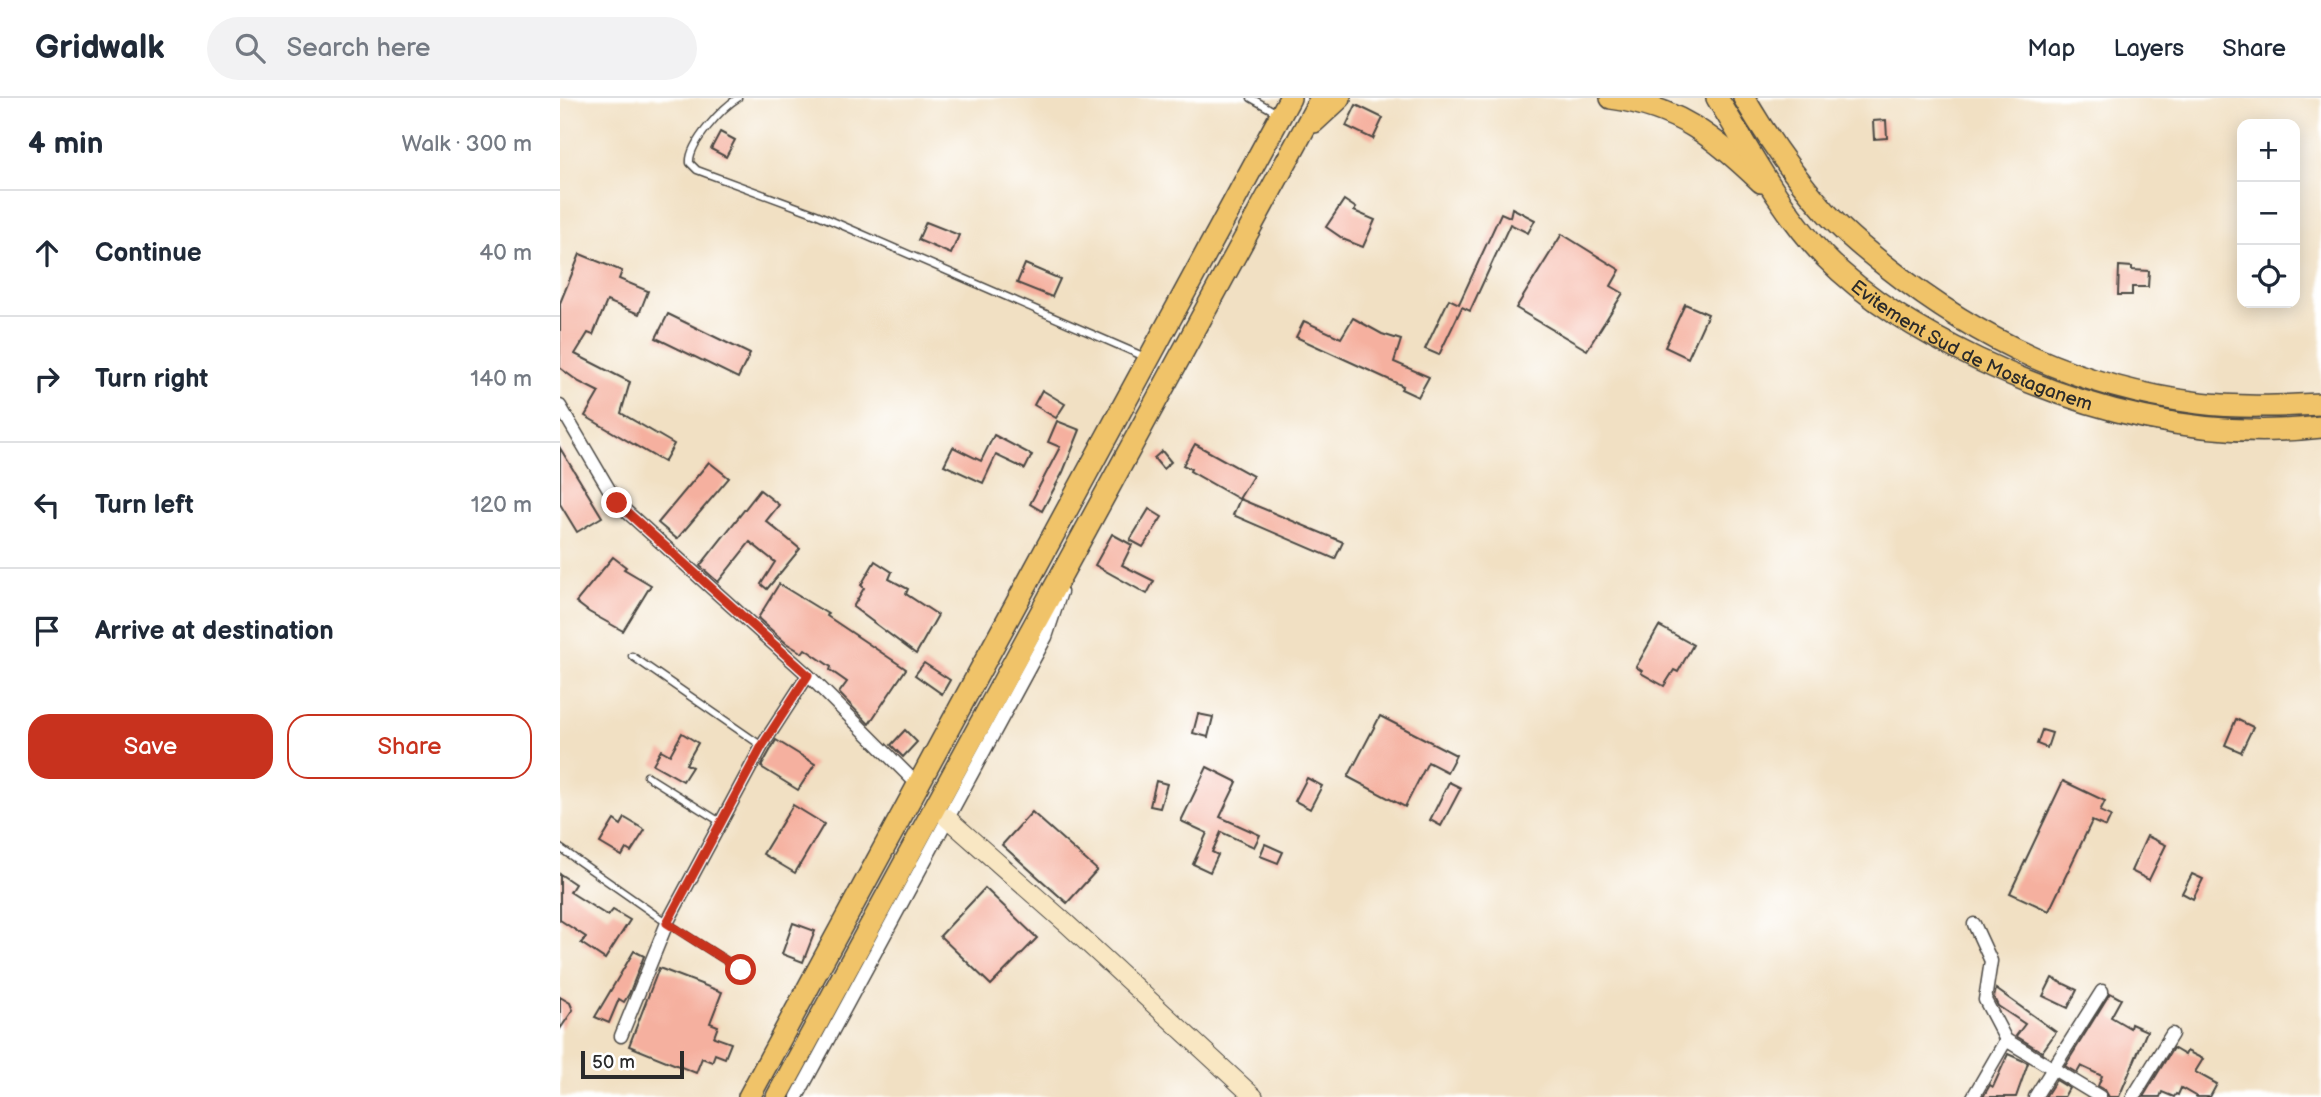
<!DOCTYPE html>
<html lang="en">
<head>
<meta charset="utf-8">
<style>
  :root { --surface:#fff; --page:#f2f2f3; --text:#1f2937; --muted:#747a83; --line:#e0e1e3; --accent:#c8321e }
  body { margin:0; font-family:"Balsamiq Sans",sans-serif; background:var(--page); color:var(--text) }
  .controls { position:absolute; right:21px; top:21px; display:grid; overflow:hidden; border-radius:14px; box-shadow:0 4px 18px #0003 }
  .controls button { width:63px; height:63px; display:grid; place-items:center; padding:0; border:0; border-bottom:2px solid var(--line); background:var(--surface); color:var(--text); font:35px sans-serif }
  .scale { position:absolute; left:21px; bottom:18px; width:103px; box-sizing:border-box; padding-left:7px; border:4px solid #2b2b2b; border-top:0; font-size:19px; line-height:24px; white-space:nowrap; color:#2b2b2b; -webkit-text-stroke:5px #fff; paint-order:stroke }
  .stop { position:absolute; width:21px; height:21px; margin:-16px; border:5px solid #c8321e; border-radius:50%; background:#fff }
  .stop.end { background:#c8321e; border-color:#fff; box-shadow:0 2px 7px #0008 }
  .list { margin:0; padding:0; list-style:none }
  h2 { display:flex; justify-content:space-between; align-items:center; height:91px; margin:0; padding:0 28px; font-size:30px }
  h2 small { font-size:23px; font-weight:400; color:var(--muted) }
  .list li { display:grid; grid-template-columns:46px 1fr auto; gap:21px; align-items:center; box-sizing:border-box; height:126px; padding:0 28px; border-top:2px solid var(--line) }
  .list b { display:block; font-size:26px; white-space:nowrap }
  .list em { font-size:23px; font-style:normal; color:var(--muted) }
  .actions { display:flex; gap:14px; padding:21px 28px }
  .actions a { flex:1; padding:16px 0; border:2px solid var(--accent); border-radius:21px; text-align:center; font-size:24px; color:var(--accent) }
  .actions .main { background:var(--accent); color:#fff }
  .icon { flex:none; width:38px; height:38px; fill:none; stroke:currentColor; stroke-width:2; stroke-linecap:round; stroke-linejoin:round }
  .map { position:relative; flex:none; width:1761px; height:999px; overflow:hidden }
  header { display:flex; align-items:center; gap:42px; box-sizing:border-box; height:98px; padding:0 35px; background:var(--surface); border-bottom:2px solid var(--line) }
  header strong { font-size:33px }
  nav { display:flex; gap:38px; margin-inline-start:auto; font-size:24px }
  .search { width:490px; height:63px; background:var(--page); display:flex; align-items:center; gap:18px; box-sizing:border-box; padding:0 24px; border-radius:38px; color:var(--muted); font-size:26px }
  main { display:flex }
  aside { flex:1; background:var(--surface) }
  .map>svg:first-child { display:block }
  .building { fill:#f5b09f }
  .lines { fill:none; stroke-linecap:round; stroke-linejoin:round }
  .service-casing { stroke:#494642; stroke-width:9 }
  .minor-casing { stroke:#494642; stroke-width:15 }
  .secondary-casing { stroke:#494642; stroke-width:20 }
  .trunk-casing { stroke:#494642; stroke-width:24 }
  .service { stroke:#fff; stroke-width:6 }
  .minor { stroke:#fff; stroke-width:12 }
  .secondary { stroke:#f9e7c3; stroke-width:18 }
  .trunk { stroke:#f0c369; stroke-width:21 }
  .route { stroke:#c8321e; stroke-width:9 }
  .labels { text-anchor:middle; stroke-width:5; stroke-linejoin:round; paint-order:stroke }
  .street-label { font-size:19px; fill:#2b2b2b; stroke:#fff }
</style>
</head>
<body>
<header>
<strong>Gridwalk</strong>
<div class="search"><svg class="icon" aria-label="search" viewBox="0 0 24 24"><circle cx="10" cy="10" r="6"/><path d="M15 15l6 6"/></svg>Search here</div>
<nav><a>Map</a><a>Layers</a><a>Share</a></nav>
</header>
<main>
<aside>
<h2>4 min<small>Walk · 300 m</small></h2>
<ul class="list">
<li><svg class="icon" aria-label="ahead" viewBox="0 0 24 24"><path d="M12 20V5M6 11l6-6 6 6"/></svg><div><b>Continue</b></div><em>40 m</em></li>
<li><svg class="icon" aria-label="right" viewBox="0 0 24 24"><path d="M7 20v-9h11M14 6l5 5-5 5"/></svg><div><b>Turn right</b></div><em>140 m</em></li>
<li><svg class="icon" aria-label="left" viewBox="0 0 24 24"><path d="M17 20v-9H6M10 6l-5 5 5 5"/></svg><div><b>Turn left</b></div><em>120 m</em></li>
<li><svg class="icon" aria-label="arrive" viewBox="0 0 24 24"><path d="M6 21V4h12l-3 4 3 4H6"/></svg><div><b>Arrive at destination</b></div></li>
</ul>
<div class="actions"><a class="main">Save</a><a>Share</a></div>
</aside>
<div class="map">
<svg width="1761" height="999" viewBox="0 0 1761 999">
  <rect width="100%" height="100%" fill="#fff"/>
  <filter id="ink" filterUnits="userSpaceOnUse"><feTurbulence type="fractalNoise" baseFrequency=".0143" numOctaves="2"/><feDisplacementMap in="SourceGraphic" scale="14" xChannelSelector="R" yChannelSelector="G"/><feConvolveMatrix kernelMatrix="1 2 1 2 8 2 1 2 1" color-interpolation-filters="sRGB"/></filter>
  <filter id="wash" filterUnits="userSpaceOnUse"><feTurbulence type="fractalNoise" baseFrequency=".00686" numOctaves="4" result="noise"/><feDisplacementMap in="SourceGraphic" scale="28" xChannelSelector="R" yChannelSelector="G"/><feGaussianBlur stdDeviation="1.57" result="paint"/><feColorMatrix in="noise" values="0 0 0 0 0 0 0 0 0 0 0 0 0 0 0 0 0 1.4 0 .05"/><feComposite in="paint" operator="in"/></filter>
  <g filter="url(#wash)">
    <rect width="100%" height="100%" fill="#f1e0c3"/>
    <g id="blocks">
      <g class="building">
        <path d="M796 7 823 20 813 41 786 28Z"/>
        <path d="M1326 22 1327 40 1314 41 1313 23Z"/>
        <path d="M160 34 175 42 166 59 151 51Z"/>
        <path d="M784 102 796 110 794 113 815 122 803 149 785 142 766 129Z"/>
        <path d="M952 110 975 122 968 135 950 126 910 213 902 209 879 257 865 251 889 201 899 206 941 115 950 119Z"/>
        <path d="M366 124 399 137 391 156 358 142Z"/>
        <path d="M1002 136 1060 172 1051 188 1063 195 1027 252 956 210Z"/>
        <path d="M20 156 62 173 59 181 88 193 79 216 47 203 33 237 28 235 15 256 70 284 61 315 114 346 104 364 25 318 39 294 19 284 0 270V205Z"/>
        <path d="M465 166 500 181 492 199 457 185Z"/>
        <path d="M1559 168 1572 169V172L1589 173 1588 189H1572V197H1558Z"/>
        <path d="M1125 206 1148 216 1128 260 1105 249Z"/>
        <path d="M108 216 190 256 178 280 96 240Z"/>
        <path d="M793 220 822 236 841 242 834 264 869 279 858 299 841 291 843 288 736 239 744 223 781 240Z"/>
        <path d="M482 292 505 306 496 320 474 307Z"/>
        <path d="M497 323 520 332 503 374 482 413 470 406 500 349 488 344Z"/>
        <path d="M434 337 472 357 465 371 436 357 423 385 384 367 393 349 421 363Z"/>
        <path d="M635 346 693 378 679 401 630 373 631 371 623 367Z"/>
        <path d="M0 350 42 419 17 434 0 406Z"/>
        <path d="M602 353 611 364 603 371 594 360Z"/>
        <path d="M149 364 169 380 117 441 98 425Z"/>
        <path d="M200 392 219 407 206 423 240 451 207 491 201 486 215 464 190 444 158 484 140 468Z"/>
        <path d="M680 401 783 444 775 461 673 417Z"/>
        <path d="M589 411 602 419 583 449 570 442Z"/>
        <path d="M552 436 572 447 562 467 594 483 587 496 535 467Z"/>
        <path d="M53 459 66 469 64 471 91 487 63 533 29 514 16 504Z"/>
        <path d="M315 463 332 474 329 481 348 491 346 496 378 517 356 556 293 509 304 490 301 487Z"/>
        <path d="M219 486 268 516 267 518 346 571 309 626 279 595 287 584 270 572 271 569 245 551 242 555 226 545 198 520Z"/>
        <path d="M1099 528 1133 547 1118 574 1114 572 1104 588 1081 575 1082 573 1076 569Z"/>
        <path d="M364 565 390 582 382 596 355 577Z"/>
        <path d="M638 616 653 619 648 639 633 635Z"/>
        <path d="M820 618 896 657 887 674 868 664 845 709 788 679Z"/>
        <path d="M1676 621 1693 629 1681 654 1665 647Z"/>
        <path d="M345 632 357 644 343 659 331 647Z"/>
        <path d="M1482 632 1492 635 1487 650 1477 646Z"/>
        <path d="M122 635 138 645 126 666 132 669 123 683 93 666 101 652 110 657Z"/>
        <path d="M216 642 255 666 238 692 201 669Z"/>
        <path d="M647 669 677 684 660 719 700 737 694 749 661 734 652 754 658 757 650 774 633 766 647 735 621 723Z"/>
        <path d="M747 680 762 688 750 711 735 703Z"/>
        <path d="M596 683 607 686 600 710 590 708Z"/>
        <path d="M1503 683 1545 703 1540 713 1551 718 1546 729 1532 723 1489 813 1450 795Z"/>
        <path d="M889 684 901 690 881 728 870 722Z"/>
        <path d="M233 707 264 726 235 775 203 756Z"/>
        <path d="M472 714 537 772 507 805 442 747Z"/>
        <path d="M65 720 85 732 71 754 66 751 62 758 40 745 54 722 61 727Z"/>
        <path d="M1587 738 1606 747 1589 782 1571 773Z"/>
        <path d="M705 746 723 754 718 765 700 758Z"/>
        <path d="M0 776 15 786 10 794 48 818 53 812 70 822 45 861 21 845 26 839 0 822Z"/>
        <path d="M1632 776 1643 781 1633 801 1622 795Z"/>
        <path d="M425 790 477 840 431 887 380 838Z"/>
        <path d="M233 825 255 833 243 864 222 856Z"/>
        <path d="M74 853 84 858 69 896 64 904 59 901 49 925 35 919Z"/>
        <path d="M99 870 162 894 150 925 158 928 154 939 171 945 165 960 155 956 152 964 142 960 136 975 69 948Z"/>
        <path d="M1492 880 1517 892 1508 910 1483 898Z"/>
        <path d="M1436 891 1496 934 1482 954 1456 938 1465 926 1438 908 1434 900Z"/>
        <path d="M1550 895 1561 901 1551 919 1570 930 1571 926 1587 933 1559 999H1549L1545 992 1538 988 1542 978 1521 968 1517 975 1505 968Z"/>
        <path d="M0 899 10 905 13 912 0 931Z"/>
        <path d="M1613 950 1625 957 1627 953 1643 961 1635 974 1657 986 1650 999H1637L1621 990 1618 997 1616 996 1614 999 1602 994 1600 999H1583Z"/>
        <path d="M1448 956 1468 965 1456 999H1423L1430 987 1433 989Z"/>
        <path d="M1496 982 1509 990 1504 999H1485Z"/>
      </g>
    </g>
  </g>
  <g filter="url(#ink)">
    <use href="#blocks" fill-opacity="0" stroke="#494642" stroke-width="2"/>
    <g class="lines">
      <defs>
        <g id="service">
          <path d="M178 0C163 9 128 46 130 65L137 72 256 116 585 259"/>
          <path d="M691 0 719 16"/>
          <path d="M72 558 202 648"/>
          <path d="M87 678 162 725"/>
          <path d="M0 750 107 825 181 872"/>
        </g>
        <g id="minor">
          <path d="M0 308 57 405 248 577 359 688"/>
          <path d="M1414 826 1431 863 1425 902 1446 942 1540 999"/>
          <path d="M61 938 107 825 202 648 248 577"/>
          <path d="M237 999 486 539 501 494"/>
          <path d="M1413 999 1446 942"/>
          <path d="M1475 999 1542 893"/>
          <path d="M1573 999 1612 936"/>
        </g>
        <path id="secondary" d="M387 720 507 826 694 999"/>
        <g id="trunk">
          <path d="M1051 0C1119 10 1153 38 1201 84"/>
          <path id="s1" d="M1157 0C1190 53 1221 113 1264 158 1308 203 1362 234 1417 261 1524 312 1642 343 1761 329"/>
          <path d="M1184 0C1207 39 1233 77 1264 112 1282 133 1305 152 1327 169 1420 243 1520 290 1639 305 1679 310 1721 308 1761 306"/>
          <path d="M754 24 780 0"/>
          <path d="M189 999 730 0"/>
          <path d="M217 999 761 0"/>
        </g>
      </defs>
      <use href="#service" class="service-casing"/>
      <use href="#minor" class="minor-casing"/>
      <use href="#secondary" class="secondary-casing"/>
      <use href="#trunk" class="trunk-casing"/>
      <use href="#service" class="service"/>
      <use href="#minor" class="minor"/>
      <use href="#secondary" class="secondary"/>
      <use href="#trunk" class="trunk"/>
    </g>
  </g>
  <g class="lines" filter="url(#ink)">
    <path class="route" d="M57 405 248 577 202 648 107 825 181 872"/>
  </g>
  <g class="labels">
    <g class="street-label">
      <text dy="7" stroke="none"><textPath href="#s1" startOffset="366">Evitement Sud de Mostaganem</textPath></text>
    </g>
  </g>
</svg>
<div class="controls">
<button>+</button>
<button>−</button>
<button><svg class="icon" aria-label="locate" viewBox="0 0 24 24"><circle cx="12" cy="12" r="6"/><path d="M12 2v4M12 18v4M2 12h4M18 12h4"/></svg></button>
</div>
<div class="scale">50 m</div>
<div class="stop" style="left:181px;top:872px"></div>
<div class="stop end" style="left:57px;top:405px"></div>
</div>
</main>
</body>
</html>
